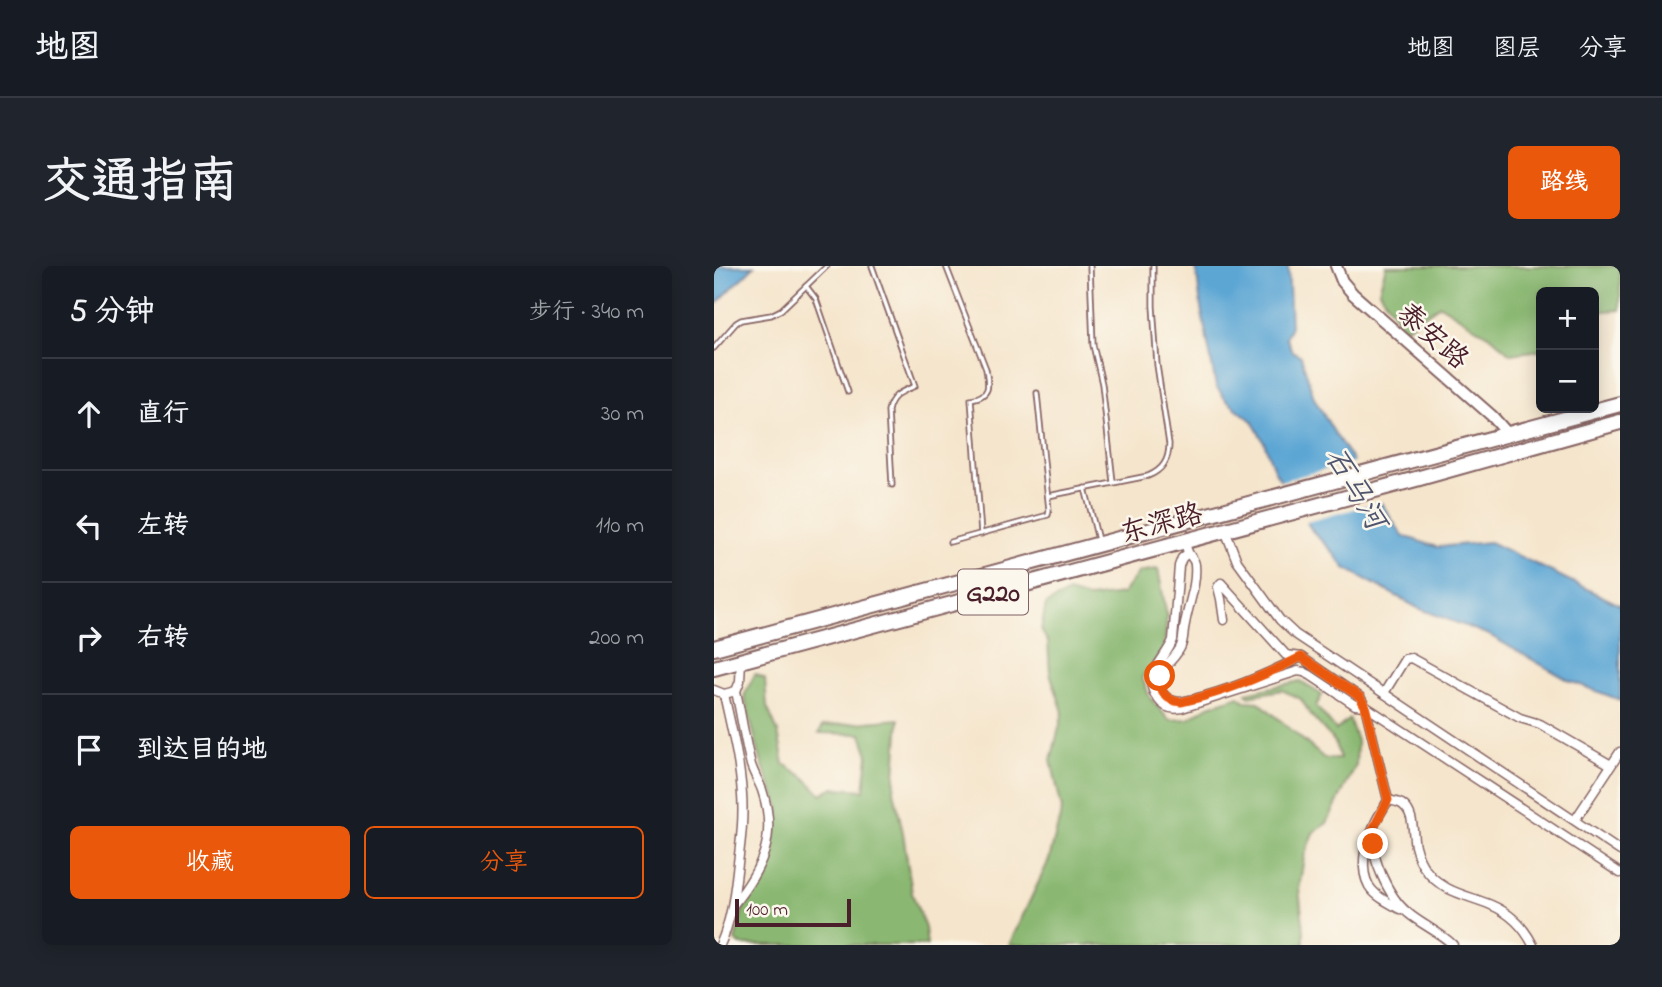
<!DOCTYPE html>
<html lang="zh">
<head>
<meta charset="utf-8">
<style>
  :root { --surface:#171b24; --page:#20242c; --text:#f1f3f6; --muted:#9ea1a6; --line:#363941; --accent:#ea580c }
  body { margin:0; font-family:"Indie Flower","LXGW WenKai TC",sans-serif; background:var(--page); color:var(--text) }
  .controls { position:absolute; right:21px; top:21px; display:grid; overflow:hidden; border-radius:10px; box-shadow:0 4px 18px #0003 }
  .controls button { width:63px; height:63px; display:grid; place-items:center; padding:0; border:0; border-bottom:2px solid var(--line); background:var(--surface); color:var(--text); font:35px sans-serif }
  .scale { position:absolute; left:21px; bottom:18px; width:116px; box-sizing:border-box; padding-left:7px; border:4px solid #4a1f2b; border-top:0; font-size:19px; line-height:24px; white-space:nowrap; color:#4a1f2b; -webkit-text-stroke:5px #fbf7ec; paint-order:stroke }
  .stop { position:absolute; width:21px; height:21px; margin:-16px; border:5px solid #ea580c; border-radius:50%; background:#fff }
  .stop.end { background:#ea580c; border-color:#fff; box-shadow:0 2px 7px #0008 }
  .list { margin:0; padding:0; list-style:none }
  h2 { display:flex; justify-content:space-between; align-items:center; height:91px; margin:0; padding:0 28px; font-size:30px }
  h2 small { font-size:23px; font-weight:400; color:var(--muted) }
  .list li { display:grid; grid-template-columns:46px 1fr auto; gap:21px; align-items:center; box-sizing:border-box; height:112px; padding:0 28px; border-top:2px solid var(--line) }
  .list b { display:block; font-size:26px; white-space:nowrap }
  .list em { font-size:23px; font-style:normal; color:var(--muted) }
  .actions { display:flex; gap:14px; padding:21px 28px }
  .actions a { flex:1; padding:16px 0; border:2px solid var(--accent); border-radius:10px; text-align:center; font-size:24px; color:var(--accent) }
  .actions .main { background:var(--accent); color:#fff }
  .icon { flex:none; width:38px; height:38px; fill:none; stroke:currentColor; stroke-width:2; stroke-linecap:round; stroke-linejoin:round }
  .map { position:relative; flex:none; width:906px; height:679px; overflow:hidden; border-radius:10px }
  header { display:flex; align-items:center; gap:42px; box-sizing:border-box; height:98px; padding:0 35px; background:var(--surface); border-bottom:2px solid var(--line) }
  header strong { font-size:33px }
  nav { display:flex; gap:38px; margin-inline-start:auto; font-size:24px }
  .intro { display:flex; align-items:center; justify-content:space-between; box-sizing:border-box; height:168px; padding:0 42px }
  h1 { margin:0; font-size:49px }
  .button { padding:18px 32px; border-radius:10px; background:var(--accent); color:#fff; font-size:24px; font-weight:700 }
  main { display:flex; gap:42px; padding:0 42px }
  aside { flex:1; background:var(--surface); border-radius:10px; box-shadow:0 4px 18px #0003 }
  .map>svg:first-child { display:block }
  .forest { fill:#8ab872; stroke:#6a6c4e; stroke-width:2 }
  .water { fill:#5ca6d4; stroke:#536280; stroke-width:2 }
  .pier { fill:#f5e5cc }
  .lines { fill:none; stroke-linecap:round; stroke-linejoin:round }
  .lane-casing { stroke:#866463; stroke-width:7 }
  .street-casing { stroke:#866463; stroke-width:11 }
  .secondary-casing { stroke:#866463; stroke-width:14 }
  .highway-casing { stroke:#866463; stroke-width:18 }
  .lane { stroke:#fff; stroke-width:3.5 }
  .street { stroke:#fff; stroke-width:8 }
  .secondary { stroke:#fff; stroke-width:10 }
  .highway { stroke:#fff; stroke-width:14 }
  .route { stroke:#ea580c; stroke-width:9 }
  .labels { text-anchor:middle; stroke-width:5; stroke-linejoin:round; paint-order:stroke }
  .shield { fill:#fbf7ec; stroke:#7f6065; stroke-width:2 }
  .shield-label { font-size:26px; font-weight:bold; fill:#4a1f2b }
  .street-label { font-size:28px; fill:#4a1f2b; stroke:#fbf7ec }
  .water-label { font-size:30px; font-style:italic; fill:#51556f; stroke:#fbf7ec }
</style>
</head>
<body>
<header>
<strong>地图</strong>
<nav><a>地图</a><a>图层</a><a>分享</a></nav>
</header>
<div class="intro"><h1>交通指南</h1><a class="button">路线</a></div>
<main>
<aside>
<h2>5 分钟<small>步行 · 340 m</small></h2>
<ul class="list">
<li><svg class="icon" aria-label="ahead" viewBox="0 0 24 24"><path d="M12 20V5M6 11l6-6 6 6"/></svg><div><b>直行</b></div><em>30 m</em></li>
<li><svg class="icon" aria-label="left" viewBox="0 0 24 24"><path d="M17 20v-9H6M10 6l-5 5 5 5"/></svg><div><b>左转</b></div><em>110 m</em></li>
<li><svg class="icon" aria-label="right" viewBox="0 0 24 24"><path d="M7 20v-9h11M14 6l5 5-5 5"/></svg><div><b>右转</b></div><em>200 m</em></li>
<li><svg class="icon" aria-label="arrive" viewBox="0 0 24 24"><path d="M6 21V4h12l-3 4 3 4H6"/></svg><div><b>到达目的地</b></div></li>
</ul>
<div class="actions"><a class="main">收藏</a><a>分享</a></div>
</aside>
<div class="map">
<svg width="906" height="679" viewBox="0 0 906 679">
  <rect width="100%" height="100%" fill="#fbf7ec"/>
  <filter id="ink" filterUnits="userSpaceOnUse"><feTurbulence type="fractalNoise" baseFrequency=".0143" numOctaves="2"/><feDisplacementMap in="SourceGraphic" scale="14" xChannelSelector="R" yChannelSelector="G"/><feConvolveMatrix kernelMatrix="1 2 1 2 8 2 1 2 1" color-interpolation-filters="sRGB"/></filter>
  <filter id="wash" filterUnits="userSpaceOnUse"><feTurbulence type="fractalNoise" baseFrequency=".00686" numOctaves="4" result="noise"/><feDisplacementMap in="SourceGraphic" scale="28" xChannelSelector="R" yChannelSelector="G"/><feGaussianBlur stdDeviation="1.57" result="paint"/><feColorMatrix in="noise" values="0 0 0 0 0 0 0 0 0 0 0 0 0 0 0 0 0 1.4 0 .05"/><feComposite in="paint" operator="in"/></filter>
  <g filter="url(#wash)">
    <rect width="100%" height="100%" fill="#f5e5cc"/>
    <g class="forest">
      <path d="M672 0H906V44L890 45 880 52V26H827V84L796 88 780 73 726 39 690 63 665 25Z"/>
      <path d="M444 303 453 350 450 384 428 411 436 432 455 454 474 453 495 440 525 430 531 435 545 436 611 493H626L621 476 596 448 587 433 568 424 535 430 532 427 586 415 608 429 602 440 622 464 635 453 643 475 642 499 613 557 599 567 590 591 585 623 590 665V679H295L335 594 348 543 337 494 349 446 336 407 334 376 327 364 332 339 354 326 374 332 408 328 425 306Z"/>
      <path d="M41 408 51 413 53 441 64 466 70 498 90 511 107 528 118 522 150 524 154 489 147 468 105 467 109 460 185 453 180 525 189 567 198 627 211 662 213 679H27L21 674 29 643 45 620 59 585 65 541 47 495 30 430Z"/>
    </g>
    <g class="water">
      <path d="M0 0H40L0 40Z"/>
      <path d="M482 0H574L577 60 572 71 578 85 587 90 600 132 621 168 689 270 723 281 776 276 906 339V434L856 415 775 369 704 342 631 302 616 283 599 266 560 204 550 176 538 155 512 134 502 120 487 42Z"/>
    </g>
    <path class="pier" d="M643 195 670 235 589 257 563 216Z"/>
  </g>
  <g filter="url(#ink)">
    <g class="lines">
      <defs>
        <g id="lane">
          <path d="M158 0 201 120C187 126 177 129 174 145L178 219"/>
          <path d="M232 0 272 103C275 120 277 130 257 133L267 268"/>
          <path d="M376 0 379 79 388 118 399 216"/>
          <path d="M92 20 102 33 134 126"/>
          <path d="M0 82 22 57 27 54 57 49 67 44 113 0"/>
          <path d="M371 222 384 274"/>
          <path d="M334 230 434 210C449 204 455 194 455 178L443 99 439 40V0"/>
          <path d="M236 276 334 249 335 244 323 127"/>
        </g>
        <g id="street">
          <path d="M511 264 523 295 566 354 581 368 906 585"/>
          <path d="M471 275C472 278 472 282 474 286 476 291 481 293 481 299 483 319 474 339 471 358 469 365 470 373 467 380 462 393 445 402 445 417 446 429 456 436 467 436 510 427 548 411 587 391L646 431 651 440 641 439 596 409 590 406 584 405 468 442C458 444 450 442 444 433 426 411 451 394 459 374L465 300 468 292 474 287"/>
          <path d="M510 354 507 333 504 321 507 317 572 389 587 391"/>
          <path d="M0 424 10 428 22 425 26 415 27 394"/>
          <path d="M670 427 691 393 697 392 806 452 826 458 897 499"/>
          <path d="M651 440 906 607"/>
          <path d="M651 440 674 534C670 543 661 553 659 563 654 588 675 632 694 647 708 659 726 666 739 679"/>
          <path d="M674 534C679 535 686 536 689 539 701 548 698 567 701 580 703 588 706 597 712 604 729 627 754 629 777 639 796 647 810 661 819 679"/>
          <path d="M861 554 906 486"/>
          <path d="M658 565C650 580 646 604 655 620 662 631 675 637 686 643"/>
          <path d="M19 639C48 603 64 571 48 524 45 516 40 508 37 499 31 475 27 449 22 425"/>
          <path d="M6 679C17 655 20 631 23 605 26 581 30 555 28 529 26 495 17 461 10 428"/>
        </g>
        <path id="secondary" d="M622 0 628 15 639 28 778 150 794 168"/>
        <g id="highway">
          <path d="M0 382 906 138"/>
          <path d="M0 402 702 213 906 156"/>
        </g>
      </defs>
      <use href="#lane" class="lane-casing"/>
      <use href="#street" class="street-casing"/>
      <use href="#secondary" class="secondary-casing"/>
      <use href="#highway" class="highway-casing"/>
      <use href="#lane" class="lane"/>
      <use href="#street" class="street"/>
      <use href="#secondary" class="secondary"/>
      <use href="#highway" class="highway"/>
    </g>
  </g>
  <g class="lines" filter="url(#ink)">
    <path class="route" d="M446 410C445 425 452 435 467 436 510 427 548 411 587 391L646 431 651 440 674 534 659 563V578"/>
  </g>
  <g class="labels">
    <rect class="shield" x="244" y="303.5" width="70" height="45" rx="5"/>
    <g class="shield-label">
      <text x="279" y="335">G220</text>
    </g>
    <g class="street-label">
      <text transform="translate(720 69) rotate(41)" y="10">泰安路</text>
      <text transform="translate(447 256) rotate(-15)" y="10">东深路</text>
    </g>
    <g class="water-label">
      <text transform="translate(642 222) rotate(59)" y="10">石马河</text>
    </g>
  </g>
</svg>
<div class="controls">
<button>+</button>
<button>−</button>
</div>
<div class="scale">100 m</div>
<div class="stop" style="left:446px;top:410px"></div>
<div class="stop end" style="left:659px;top:578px"></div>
</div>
</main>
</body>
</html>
